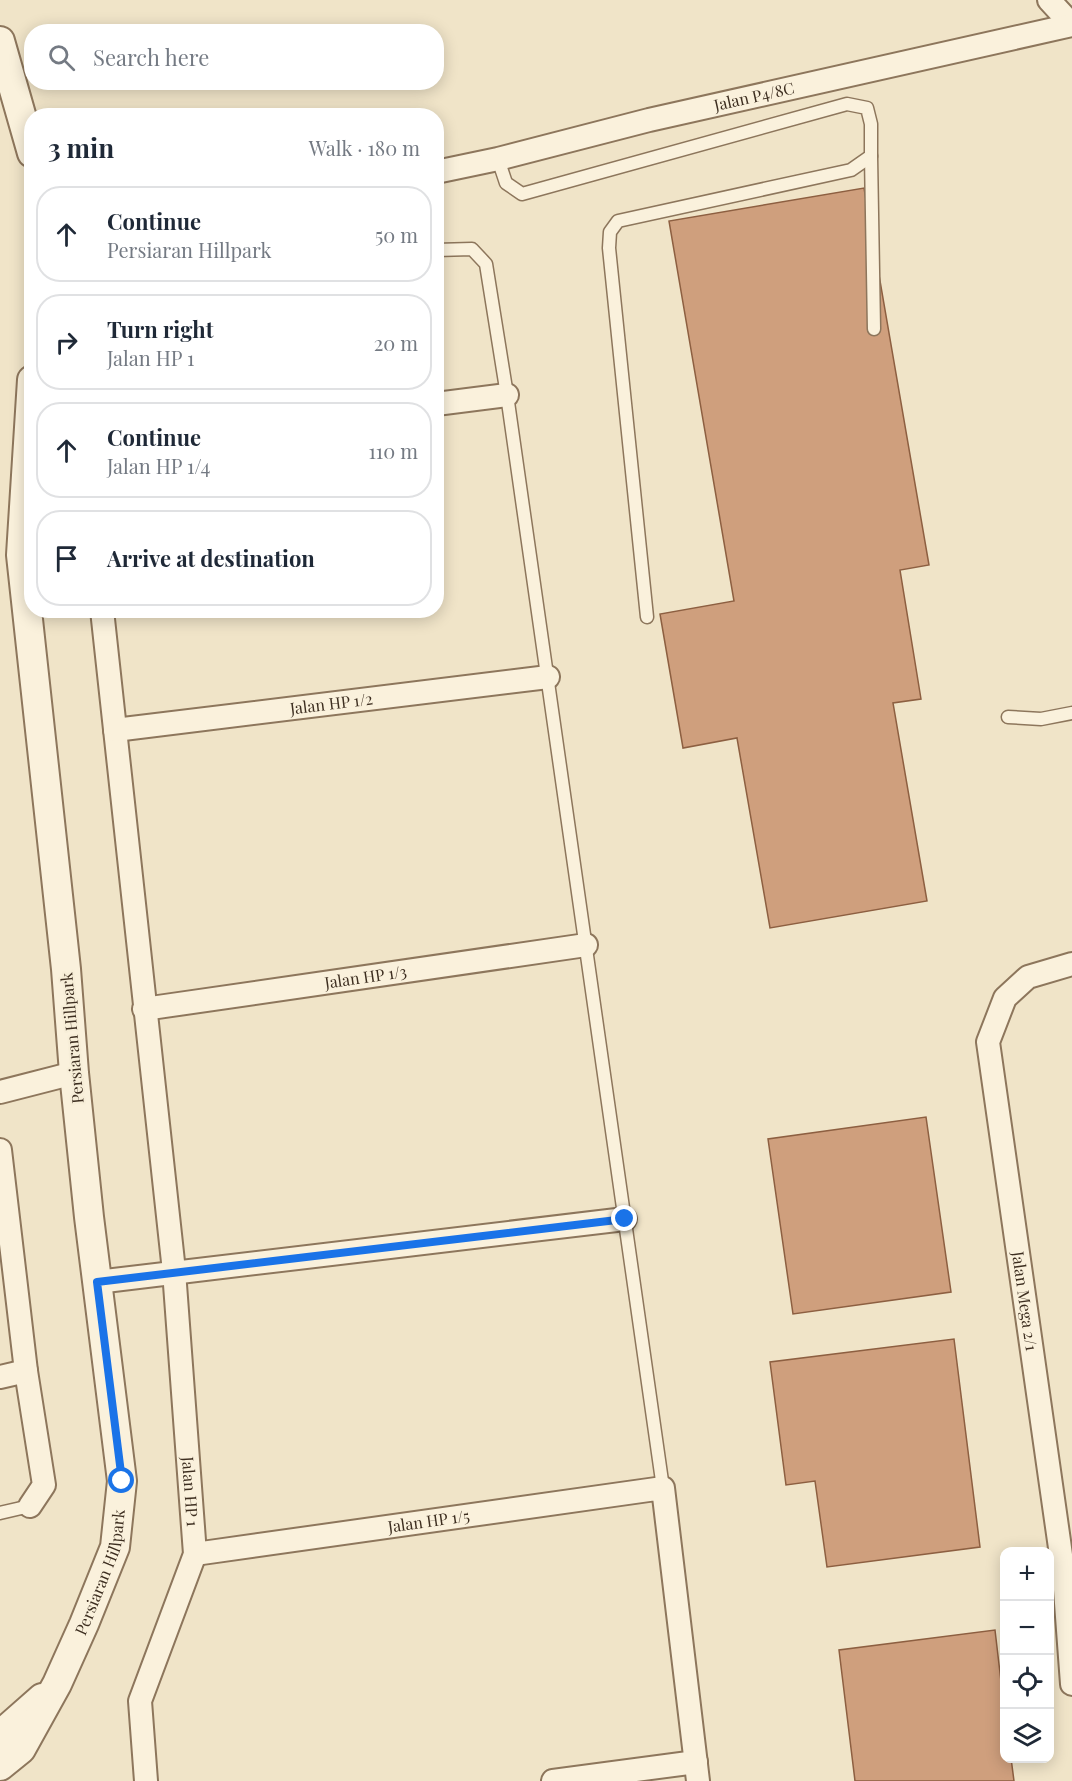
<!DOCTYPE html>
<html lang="en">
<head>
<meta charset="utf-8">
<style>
  :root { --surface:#fff; --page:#f6f6f7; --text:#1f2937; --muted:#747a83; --line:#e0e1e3 }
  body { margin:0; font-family:"Playfair Display",serif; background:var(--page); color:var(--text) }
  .controls { position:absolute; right:18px; bottom:18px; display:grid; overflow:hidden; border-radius:12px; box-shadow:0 3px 15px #0003 }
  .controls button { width:54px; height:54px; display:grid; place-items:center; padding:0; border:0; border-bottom:2px solid var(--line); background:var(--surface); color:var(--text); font:30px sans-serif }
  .stop { position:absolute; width:18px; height:18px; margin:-14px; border:4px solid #1a73e8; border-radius:50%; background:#fff }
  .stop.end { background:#1a73e8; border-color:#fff; box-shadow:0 2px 6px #0008 }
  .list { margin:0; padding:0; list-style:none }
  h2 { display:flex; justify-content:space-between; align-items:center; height:78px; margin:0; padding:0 24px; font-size:26px }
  h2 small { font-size:20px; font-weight:400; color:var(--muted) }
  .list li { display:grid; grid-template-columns:39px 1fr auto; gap:18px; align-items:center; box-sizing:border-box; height:96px; margin:0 12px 12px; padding:0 12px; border:2px solid var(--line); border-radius:24px }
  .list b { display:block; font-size:22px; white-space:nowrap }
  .list p { margin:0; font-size:20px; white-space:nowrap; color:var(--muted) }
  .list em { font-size:20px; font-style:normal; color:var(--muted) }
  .icon { flex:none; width:33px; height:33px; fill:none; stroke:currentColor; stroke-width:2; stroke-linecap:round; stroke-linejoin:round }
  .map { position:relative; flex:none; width:1072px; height:1781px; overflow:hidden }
  .search { position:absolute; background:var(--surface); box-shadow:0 3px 15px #0003; left:24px; top:24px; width:420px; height:66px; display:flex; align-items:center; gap:15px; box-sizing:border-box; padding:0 21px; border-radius:24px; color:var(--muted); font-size:22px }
  .panel { position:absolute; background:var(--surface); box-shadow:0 3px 15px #0003; left:24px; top:108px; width:420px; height:510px; border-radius:24px }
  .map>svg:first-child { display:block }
  .building { fill:#cf9f7d; stroke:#8d5f41; stroke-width:1.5 }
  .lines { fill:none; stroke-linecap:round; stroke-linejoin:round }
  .service-casing { stroke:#8d765c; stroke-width:15 }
  .minor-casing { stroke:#8d765c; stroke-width:26 }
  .tertiary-casing { stroke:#8d765c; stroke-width:32 }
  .service { stroke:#faf1dc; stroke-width:12 }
  .minor { stroke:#faf1dc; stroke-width:22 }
  .tertiary { stroke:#faf1dc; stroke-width:28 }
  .route { stroke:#1a73e8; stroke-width:8 }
  .labels { text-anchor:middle; stroke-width:4.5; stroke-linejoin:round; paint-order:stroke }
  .street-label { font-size:16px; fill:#3d2e20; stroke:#f7eed8 }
</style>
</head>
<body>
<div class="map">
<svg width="1072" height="1781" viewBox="0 0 1072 1781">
  <rect width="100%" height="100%" fill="#f0e4c8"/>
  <g class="building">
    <path d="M864 188 929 565 900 570 921 699 893 703 927 901 770 928 737 738 683 748 660 614 734 601 669 221Z"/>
    <path d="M926 1117 951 1292 793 1314 768 1139Z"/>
    <path d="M954 1339 980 1547 827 1567 815 1481 786 1485 770 1362Z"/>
    <path d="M995 1630 1004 1707V1758H1011L1014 1781H855L839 1650Z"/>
  </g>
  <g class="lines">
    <defs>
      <g id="service">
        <path d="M871 156 874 329"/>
        <path d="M498 159 506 183 522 194 847 104 867 108 871 124V156L851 170 618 221 610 232 609 248 647 617"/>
        <path d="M436 250 472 249 486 264 507 395 663 1488"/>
        <path d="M1008 717 1041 719 1072 713"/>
        <path d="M0 1513 30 1506"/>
      </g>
      <g id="minor">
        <path d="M1049 0 1072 25"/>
        <path id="s1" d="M436 172 498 159 649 120 1072 25"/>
        <path d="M436 404 507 395"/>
        <path id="s2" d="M102 610 174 1271 195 1554 140 1701 146 1781"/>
        <path id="s3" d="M115 730 548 677"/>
        <path id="s4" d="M1072 964 1028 977 1005 998 988 1042 1064 1576 1072 1684"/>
        <path id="s5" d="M144 1009 586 945"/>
        <path d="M0 1092 74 1073"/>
        <path d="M0 1150 26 1371 44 1485 30 1506"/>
        <path d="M97 1282 625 1219"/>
        <path d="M0 1377 26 1371"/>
        <path id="s6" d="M195 1554 663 1488 698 1781"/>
        <path d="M553 1781 696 1762"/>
      </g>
      <g id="tertiary">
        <path d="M0 41 32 153"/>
        <path d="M0 1735 42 1698"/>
        <path id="s7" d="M0 1766 21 1749 57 1684 84 1624 115 1547 122 1481 89 1217 74 1073 66 969 21 555 32 380"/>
      </g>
    </defs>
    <use href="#service" class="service-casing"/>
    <use href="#minor" class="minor-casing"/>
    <use href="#tertiary" class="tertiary-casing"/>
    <use href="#service" class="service"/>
    <use href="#minor" class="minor"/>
    <use href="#tertiary" class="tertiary"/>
  </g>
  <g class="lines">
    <path class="route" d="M122 1481 97 1282 625 1219"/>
  </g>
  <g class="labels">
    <g class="street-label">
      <text dy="6" stroke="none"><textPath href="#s1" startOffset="327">Jalan P4/8C</textPath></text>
      <text dy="6" stroke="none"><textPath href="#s3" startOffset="218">Jalan HP 1/2</textPath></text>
      <text dy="6" stroke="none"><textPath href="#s5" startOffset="224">Jalan HP 1/3</textPath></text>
      <text transform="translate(72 1038) rotate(-95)" y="6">Persiaran Hillpark</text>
      <text dy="6" stroke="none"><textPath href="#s4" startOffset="386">Jalan Mega 2/1</textPath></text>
      <text dy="6" stroke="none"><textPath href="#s2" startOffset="886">Jalan HP 1</textPath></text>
      <text dy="6" stroke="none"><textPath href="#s6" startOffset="236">Jalan HP 1/5</textPath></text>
      <text dy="6" stroke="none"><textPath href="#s7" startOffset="222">Persiaran Hillpark</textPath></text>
    </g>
  </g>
</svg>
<div class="controls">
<button>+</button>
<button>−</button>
<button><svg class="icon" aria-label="locate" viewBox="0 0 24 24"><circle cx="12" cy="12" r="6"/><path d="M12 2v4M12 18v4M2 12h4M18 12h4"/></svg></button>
<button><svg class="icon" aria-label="layers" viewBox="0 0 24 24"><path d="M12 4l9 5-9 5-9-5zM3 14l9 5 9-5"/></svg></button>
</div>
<div class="stop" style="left:122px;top:1481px"></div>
<div class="stop end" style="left:625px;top:1219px"></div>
<div class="search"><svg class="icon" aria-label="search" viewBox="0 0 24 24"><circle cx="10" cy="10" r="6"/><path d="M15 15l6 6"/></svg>Search here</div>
<section class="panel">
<h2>3 min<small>Walk · 180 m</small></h2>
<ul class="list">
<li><svg class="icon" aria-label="ahead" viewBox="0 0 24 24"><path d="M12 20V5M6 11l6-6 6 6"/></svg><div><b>Continue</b><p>Persiaran Hillpark</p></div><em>50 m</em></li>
<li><svg class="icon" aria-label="right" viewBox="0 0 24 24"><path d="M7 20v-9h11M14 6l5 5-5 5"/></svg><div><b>Turn right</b><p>Jalan HP 1</p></div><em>20 m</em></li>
<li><svg class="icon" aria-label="ahead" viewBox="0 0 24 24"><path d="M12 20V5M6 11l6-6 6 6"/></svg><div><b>Continue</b><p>Jalan HP 1/4</p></div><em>110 m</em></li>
<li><svg class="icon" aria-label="arrive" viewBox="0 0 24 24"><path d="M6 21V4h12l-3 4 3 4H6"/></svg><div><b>Arrive at destination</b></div></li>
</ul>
</section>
</div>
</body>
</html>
